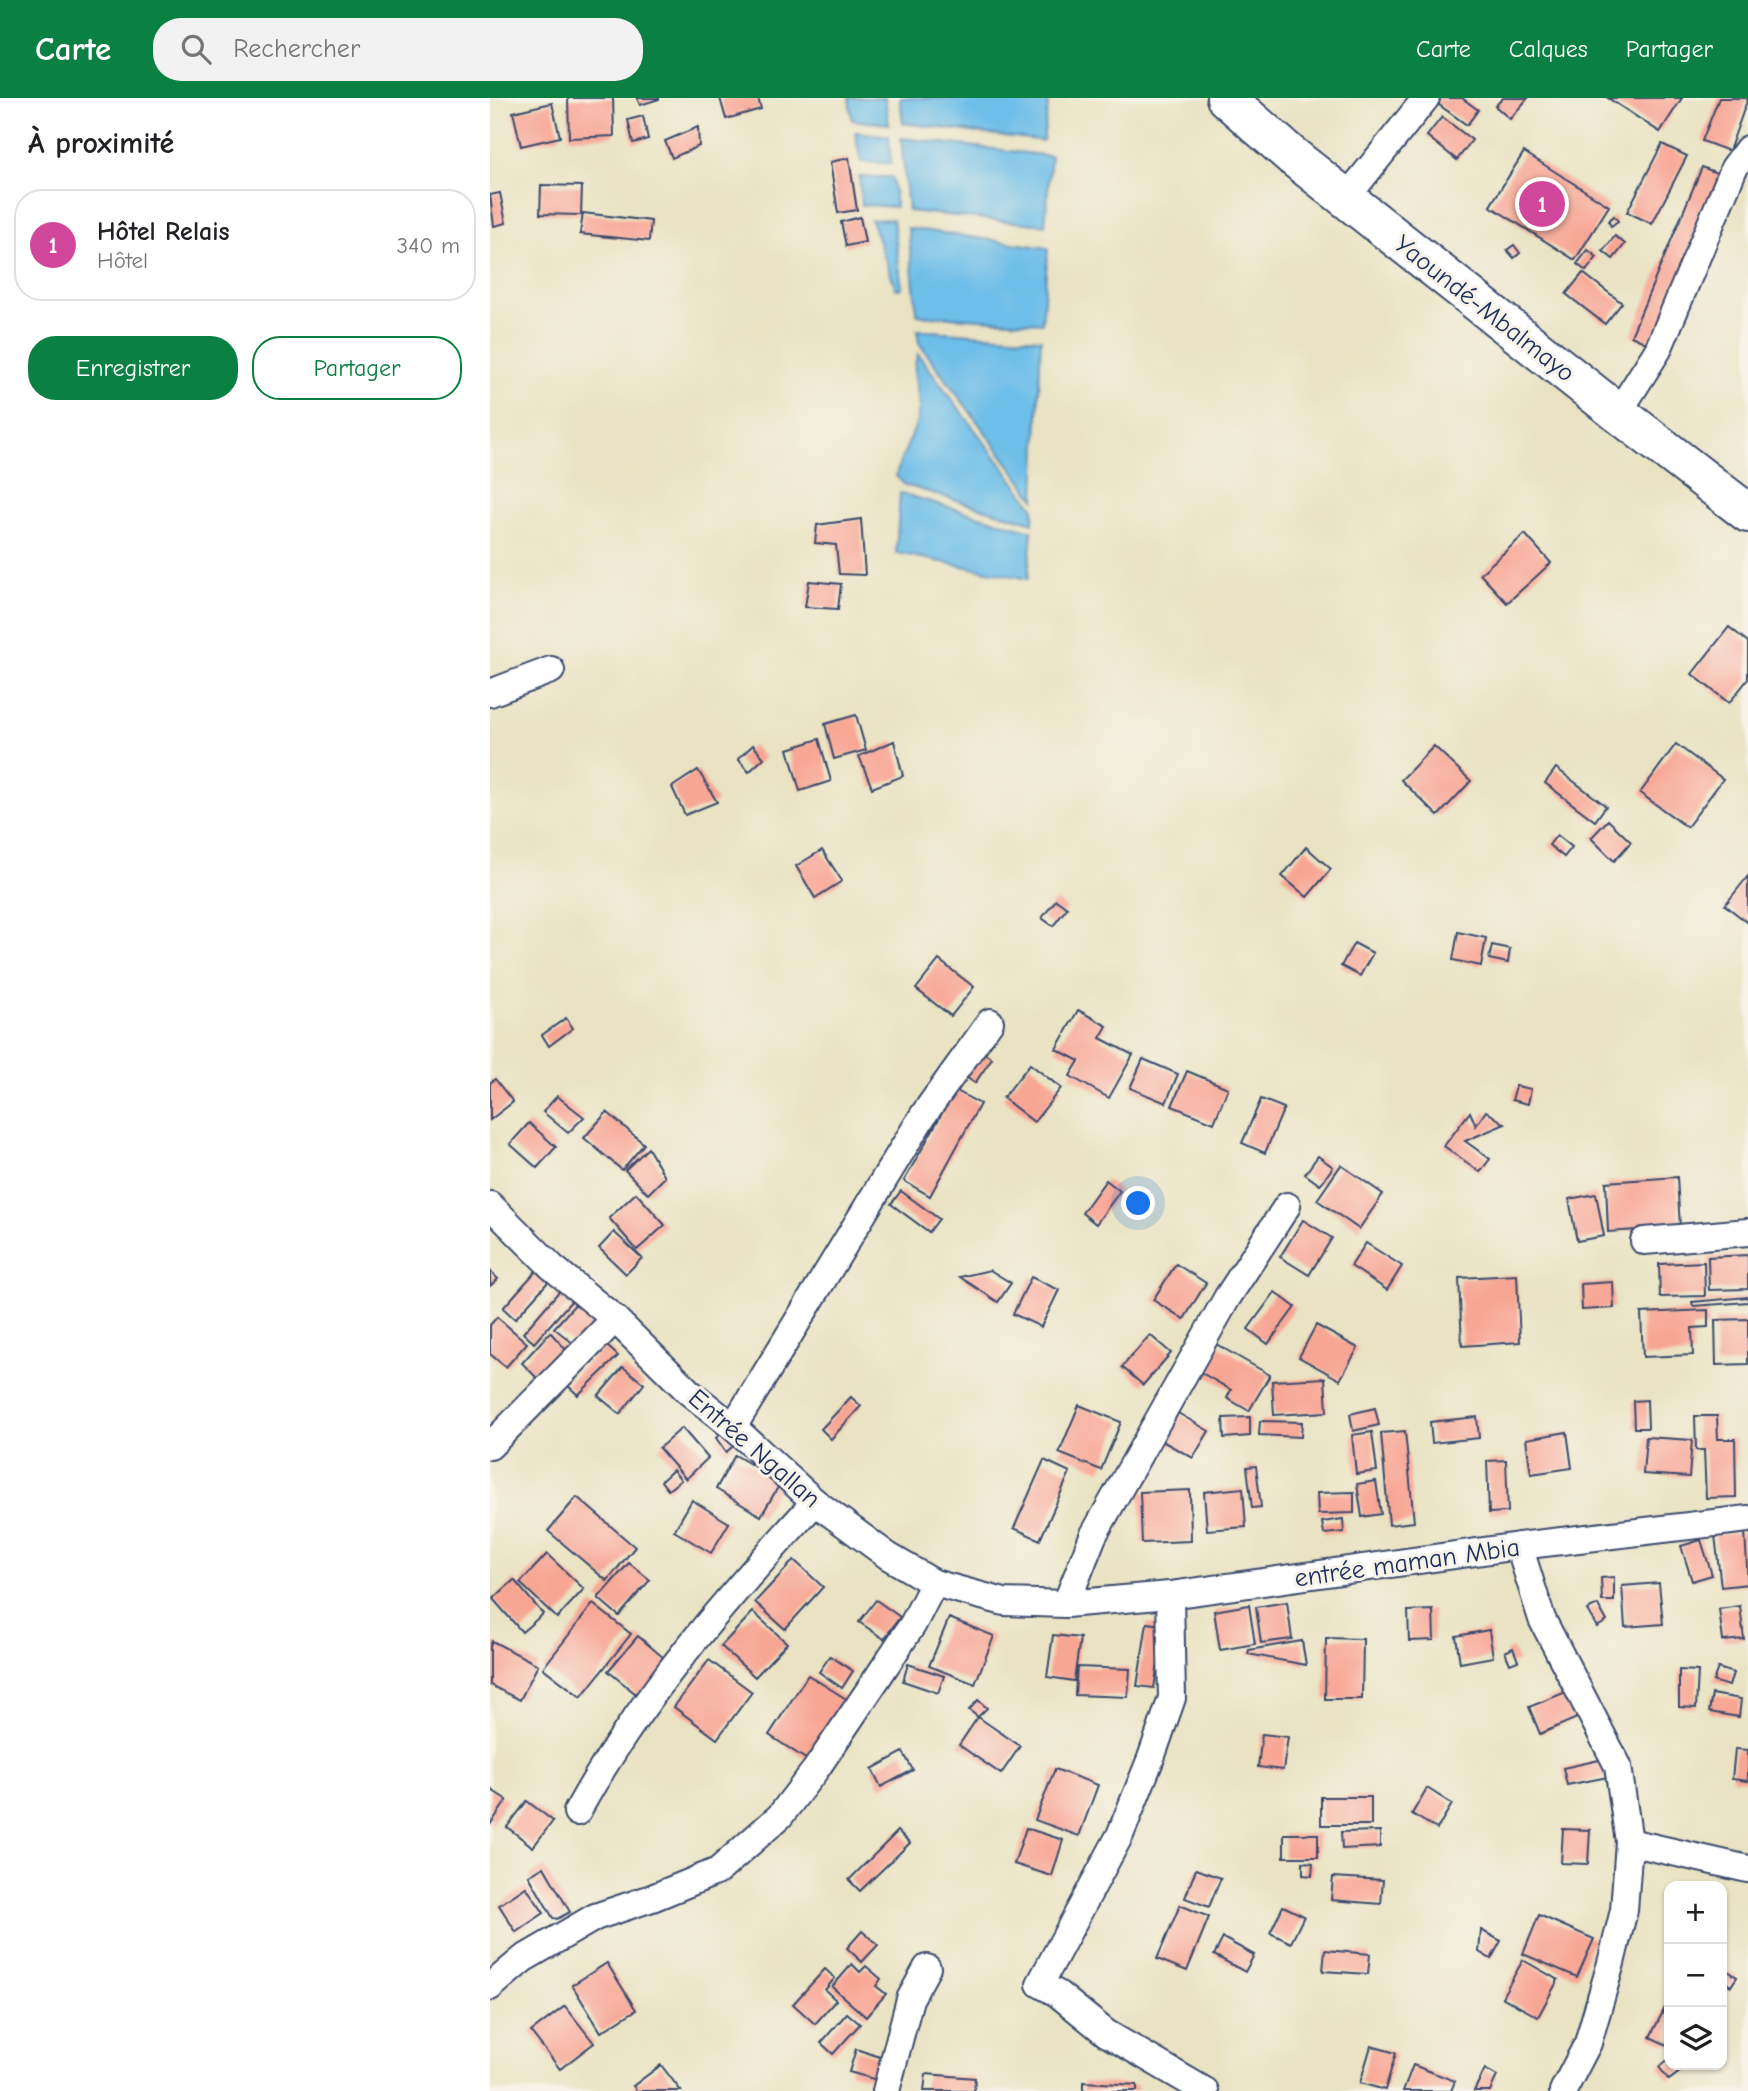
<!DOCTYPE html>
<html lang="fr">
<head>
<meta charset="utf-8">
<style>
  :root { --surface:#fff; --page:#f2f2f2; --text:#202124; --muted:#757577; --line:#e0e0e0; --accent:#0b8043 }
  body { margin:0; font-family:"Comic Neue",sans-serif; background:var(--page); color:var(--text) }
  .controls { position:absolute; right:21px; bottom:21px; display:grid; overflow:hidden; border-radius:14px; box-shadow:0 2px 5px #0004 }
  .controls button { width:63px; height:63px; display:grid; place-items:center; padding:0; border:0; border-bottom:2px solid var(--line); background:var(--surface); color:var(--text); font:35px sans-serif }
  .you { position:absolute; left:649px; top:1106px; width:24px; height:24px; margin:-18px; border:5px solid #fff; border-radius:50%; background:#1a73e8; box-shadow:0 0 0 10px #1a73e833 }
  .badge { display:grid; place-items:center; width:46px; height:46px; border-radius:50%; background:var(--accent); color:#fff; font-size:23px; font-weight:700 }
  .pin { position:absolute; translate:-50% -50%; border:4px solid #fff; box-shadow:0 2px 7px #0006 }
  .list { margin:0; padding:0; list-style:none }
  h2 { display:flex; justify-content:space-between; align-items:center; height:91px; margin:0; padding:0 28px; font-size:30px }
  h2 small { font-size:23px; font-weight:400; color:var(--muted) }
  .list li { display:grid; grid-template-columns:46px 1fr auto; gap:21px; align-items:center; box-sizing:border-box; height:112px; margin:0 14px 14px; padding:0 14px; border:2px solid var(--line); border-radius:28px }
  .list b { display:block; font-size:26px; white-space:nowrap }
  .list p { margin:0; font-size:23px; white-space:nowrap; color:var(--muted) }
  .list em { font-size:23px; font-style:normal; color:var(--muted) }
  .actions { display:flex; gap:14px; padding:21px 28px }
  .actions a { flex:1; padding:16px 0; border:2px solid var(--accent); border-radius:28px; text-align:center; font-size:24px; color:var(--accent) }
  .actions .main { background:var(--accent); color:#fff }
  .icon { flex:none; width:38px; height:38px; fill:none; stroke:currentColor; stroke-width:2; stroke-linecap:round; stroke-linejoin:round }
  .map { position:relative; flex:none; width:1258px; height:1993px; overflow:hidden }
  header { display:flex; align-items:center; gap:42px; box-sizing:border-box; height:98px; padding:0 35px; background:var(--accent); color:#fff }
  header strong { font-size:33px }
  nav { display:flex; gap:38px; margin-inline-start:auto; font-size:24px }
  .search { width:490px; height:63px; background:var(--page); display:flex; align-items:center; gap:18px; box-sizing:border-box; padding:0 24px; border-radius:28px; color:var(--muted); font-size:26px }
  main { display:flex }
  aside { flex:1; background:var(--surface) }
  .map>svg:first-child { display:block }
  .water { fill:#6dbee8; stroke:#4476a3; stroke-width:2 }
  .building { fill:#f8a694 }
  .lines { fill:none; stroke-linecap:round; stroke-linejoin:round }
  .minor-casing { stroke:#3a4a6d; stroke-width:30 }
  .highway-casing { stroke:#3a4a6d; stroke-width:42 }
  .minor { stroke:#fff; stroke-width:26 }
  .highway { stroke:#fff; stroke-width:38 }
  .labels { text-anchor:middle; stroke-width:6; stroke-linejoin:round; paint-order:stroke }
  .street-label { font-size:26px; fill:#1b2f5e; stroke:#f7f3e8 }
</style>
</head>
<body>
<header>
<strong>Carte</strong>
<div class="search"><svg class="icon" aria-label="search" viewBox="0 0 24 24"><circle cx="10" cy="10" r="6"/><path d="M15 15l6 6"/></svg>Rechercher</div>
<nav><a>Carte</a><a>Calques</a><a>Partager</a></nav>
</header>
<main>
<aside>
<h2>À proximité<small></small></h2>
<ul class="list">
<li><span class="badge" style="background:#d1479c">1</span><div><b>Hôtel Relais</b><p>Hôtel</p></div><em>340 m</em></li>
</ul>
<div class="actions"><a class="main">Enregistrer</a><a>Partager</a></div>
</aside>
<div class="map">
<svg width="1258" height="1993" viewBox="0 0 1258 1993">
  <rect width="100%" height="100%" fill="#f7f3e8"/>
  <filter id="ink" filterUnits="userSpaceOnUse"><feTurbulence type="fractalNoise" baseFrequency=".0143" numOctaves="2"/><feDisplacementMap in="SourceGraphic" scale="14" xChannelSelector="R" yChannelSelector="G"/><feConvolveMatrix kernelMatrix="1 2 1 2 8 2 1 2 1" color-interpolation-filters="sRGB"/></filter>
  <filter id="wash" filterUnits="userSpaceOnUse"><feTurbulence type="fractalNoise" baseFrequency=".00686" numOctaves="4" result="noise"/><feDisplacementMap in="SourceGraphic" scale="28" xChannelSelector="R" yChannelSelector="G"/><feGaussianBlur stdDeviation="1.57" result="paint"/><feColorMatrix in="noise" values="0 0 0 0 0 0 0 0 0 0 0 0 0 0 0 0 0 1.4 0 .05"/><feComposite in="paint" operator="in"/></filter>
  <g filter="url(#wash)">
    <rect width="100%" height="100%" fill="#e9e3c3"/>
    <g class="water">
      <path d="M359 0H395L399 26 362 22Z"/>
      <path d="M410 0H559L553 43 413 25Z"/>
      <path d="M365 34 399 38 401 65 371 64Z"/>
      <path d="M411 40 561 58 555 127 418 113Z"/>
      <path d="M369 79H402L406 109 372 107Z"/>
      <path d="M403 121 412 190 406 191 381 122Z"/>
      <path d="M418 130 558 150 552 225 427 217Z"/>
      <path d="M427 232 551 241 545 401 429 245Z"/>
      <path d="M428 256 544 410 543 425 415 387 406 378C411 354 427 335 429 310 430 290 419 280 428 256Z"/>
      <path d="M410 395 542 433 538 481 406 455Z"/>
    </g>
    <g id="blocks">
      <g class="building">
        <path d="M78 0H123L124 38 79 40Z"/>
        <path d="M147 0H169V1L150 7Z"/>
        <path d="M230 0H268L271 11 236 21Z"/>
        <path d="M948 0H972L988 12 977 27 945 4Z"/>
        <path d="M1013 0H1038L1020 21 1005 8Z"/>
        <path d="M1118 0H1192L1170 34Z"/>
        <path d="M1229 0H1258L1239 53 1212 43Z"/>
        <path d="M62 5 70 39 31 48 23 14Z"/>
        <path d="M153 18 158 41 143 45 138 22Z"/>
        <path d="M952 19 982 42 967 62 937 38Z"/>
        <path d="M208 29 209 48 182 60 175 43Z"/>
        <path d="M1172 46 1197 58 1162 126 1137 114Z"/>
        <path d="M1034 54 1119 108 1085 162 1000 108Z"/>
        <path d="M359 60 367 112 348 115 340 64Z"/>
        <path d="M1212 69 1234 78 1163 248 1141 238Z"/>
        <path d="M51 87 92 88 91 117 50 116Z"/>
        <path d="M10 95 16 125 4 128 0 97Z"/>
        <path d="M93 115 161 123 159 143 90 136Z"/>
        <path d="M1124 118 1128 123 1121 128 1118 123Z"/>
        <path d="M370 119 375 144 356 148 351 124Z"/>
        <path d="M1125 138 1135 146 1123 161 1113 153Z"/>
        <path d="M1024 147 1030 155 1024 160 1017 152Z"/>
        <path d="M1098 152 1107 159 1096 173 1087 166Z"/>
        <path d="M1093 175 1132 205 1115 226 1076 196Z"/>
        <path d="M371 421 375 477 349 476 346 447 325 445 327 427Z"/>
        <path d="M1035 436 1061 465 1017 505 990 476Z"/>
        <path d="M319 483 351 486 348 511 315 509Z"/>
        <path d="M1239 529 1258 544V581L1239 605 1202 576Z"/>
        <path d="M366 617 376 652 344 661 335 626Z"/>
        <path d="M329 641 341 683 310 693 298 651Z"/>
        <path d="M404 643 413 678 382 690 369 658Z"/>
        <path d="M1186 646 1233 681 1197 729 1150 695Z"/>
        <path d="M263 647 274 660 259 674 248 661Z"/>
        <path d="M944 648 981 683 948 718 911 682Z"/>
        <path d="M1066 670 1116 708 1105 723 1055 685Z"/>
        <path d="M208 672 227 704 195 717 182 689Z"/>
        <path d="M1118 722 1141 744 1124 763 1101 740Z"/>
        <path d="M1067 737 1082 749 1074 759 1059 747Z"/>
        <path d="M816 749 841 771 817 799 792 778Z"/>
        <path d="M332 752 352 783 325 800 306 768Z"/>
        <path d="M1258 778V825L1235 807Z"/>
        <path d="M566 802 577 810 563 828 552 820Z"/>
        <path d="M968 834 996 840 991 868 963 862Z"/>
        <path d="M864 845 883 855 870 878 851 868Z"/>
        <path d="M1002 847 1020 851 1018 865 999 861Z"/>
        <path d="M449 862 484 889 461 918 426 891Z"/>
        <path d="M588 912 617 928 610 940 643 957 619 1000 580 978 589 963 566 951Z"/>
        <path d="M76 920 83 930 59 948 52 937Z"/>
        <path d="M493 954 502 960 485 985 476 979Z"/>
        <path d="M653 961 688 976 676 1005 640 990Z"/>
        <path d="M540 966 571 990 544 1024 513 1000Z"/>
        <path d="M697 973 738 990 724 1025 682 1008Z"/>
        <path d="M5 981 23 1004 0 1022V985Z"/>
        <path d="M1026 988 1041 991 1038 1006 1022 1002Z"/>
        <path d="M465 992 490 1006 440 1098 414 1083Z"/>
        <path d="M67 998 94 1019 78 1035 53 1014Z"/>
        <path d="M771 1001 794 1010 775 1055 752 1045Z"/>
        <path d="M996 1013 1015 1026 975 1043 1000 1061 990 1074 954 1048 980 1014 986 1028Z"/>
        <path d="M117 1014 154 1046 132 1072 94 1040Z"/>
        <path d="M39 1025 66 1049 47 1070 20 1046Z"/>
        <path d="M158 1050 175 1079 158 1096 135 1072Z"/>
        <path d="M828 1058 843 1069 830 1087 815 1076Z"/>
        <path d="M851 1067 893 1096 869 1131 827 1102Z"/>
        <path d="M1187 1079 1190 1129 1118 1134 1116 1084Z"/>
        <path d="M616 1082 630 1093 606 1126 592 1115Z"/>
        <path d="M411 1093 449 1121 439 1134 401 1106Z"/>
        <path d="M146 1095 175 1127 147 1152 119 1120Z"/>
        <path d="M1106 1096 1114 1138 1087 1143 1079 1101Z"/>
        <path d="M813 1122 842 1140 819 1177 790 1159Z"/>
        <path d="M124 1134 152 1160 136 1176 109 1150Z"/>
        <path d="M876 1145 912 1168 897 1192 861 1168Z"/>
        <path d="M1258 1157V1191L1219 1192 1218 1159Z"/>
        <path d="M1214 1164 1215 1198 1170 1199 1169 1166Z"/>
        <path d="M686 1166 716 1185 694 1221 663 1202Z"/>
        <path d="M500 1172 521 1185 508 1204 470 1179Z"/>
        <path d="M0 1173 8 1181 0 1188Z"/>
        <path d="M46 1173 58 1184 25 1221 13 1210Z"/>
        <path d="M1027 1177 1030 1244 972 1248 969 1180Z"/>
        <path d="M541 1179 569 1192 551 1229 523 1216Z"/>
        <path d="M1123 1184 1124 1210 1092 1212 1091 1186Z"/>
        <path d="M72 1190 84 1200 44 1245 33 1235Z"/>
        <path d="M785 1194 805 1209 778 1246 758 1231Z"/>
        <path d="M1258 1199V1204L1203 1208 1202 1204Z"/>
        <path d="M88 1203 113 1220 85 1247 64 1230Z"/>
        <path d="M1218 1212V1229L1202 1230 1203 1257 1153 1259 1151 1215Z"/>
        <path d="M7 1219 37 1245 16 1269 0 1256V1227Z"/>
        <path d="M1258 1221V1266L1226 1267 1225 1222Z"/>
        <path d="M826 1227 868 1250 850 1282 809 1259Z"/>
        <path d="M60 1234 78 1254 48 1281 32 1265Z"/>
        <path d="M660 1237 681 1255 653 1287 632 1269Z"/>
        <path d="M726 1246 780 1277 759 1313 737 1300 741 1292 710 1274Z"/>
        <path d="M116 1247 128 1258 88 1297 76 1286Z"/>
        <path d="M133 1269 154 1286 130 1316 108 1298Z"/>
        <path d="M835 1280 837 1314 784 1317 782 1283Z"/>
        <path d="M361 1299 371 1308 341 1341 331 1331Z"/>
        <path d="M1157 1302 1158 1330H1144L1143 1303Z"/>
        <path d="M589 1307 631 1324 611 1372 569 1355Z"/>
        <path d="M885 1310 889 1327 863 1333 860 1316Z"/>
        <path d="M688 1315 719 1333 703 1360 672 1343Z"/>
        <path d="M1205 1318H1227L1228 1341H1245L1246 1399 1216 1400 1214 1352H1206Z"/>
        <path d="M760 1319V1338L734 1340 733 1320Z"/>
        <path d="M987 1319 989 1340 942 1345 940 1324Z"/>
        <path d="M770 1323 812 1324 811 1339 769 1337Z"/>
        <path d="M192 1330 218 1360 196 1381 169 1350Z"/>
        <path d="M236 1332 247 1345 236 1354 226 1340Z"/>
        <path d="M915 1333 924 1424 899 1427 891 1335Z"/>
        <path d="M882 1334 887 1373 866 1376 862 1337Z"/>
        <path d="M1077 1334 1082 1370 1041 1376 1036 1341Z"/>
        <path d="M1156 1339 1202 1342 1199 1379 1153 1376Z"/>
        <path d="M245 1357 291 1384 271 1418 226 1391Z"/>
        <path d="M554 1362 580 1374 550 1442 524 1430Z"/>
        <path d="M1016 1362 1018 1414 999 1415 997 1363Z"/>
        <path d="M766 1368 771 1409 762 1410 757 1369Z"/>
        <path d="M183 1372 191 1382 178 1392 171 1383Z"/>
        <path d="M886 1383 891 1416 872 1419 867 1386Z"/>
        <path d="M753 1390 756 1429 717 1432 714 1394Z"/>
        <path d="M700 1392 701 1443 652 1445 650 1394Z"/>
        <path d="M864 1394V1415L828 1416 827 1395Z"/>
        <path d="M87 1399 145 1449 117 1483 58 1433Z"/>
        <path d="M202 1402 239 1425 221 1455 184 1433Z"/>
        <path d="M853 1421 854 1434 834 1436 832 1424Z"/>
        <path d="M1255 1434 1258 1486 1231 1489 1225 1437Z"/>
        <path d="M1211 1442 1222 1477 1202 1483 1191 1448Z"/>
        <path d="M57 1456 94 1491 67 1520 30 1485Z"/>
        <path d="M304 1462 333 1489 295 1531 265 1504Z"/>
        <path d="M139 1465 160 1482 129 1518 108 1500Z"/>
        <path d="M1124 1479V1503H1112L1111 1480Z"/>
        <path d="M24 1482 53 1516 32 1534 3 1501Z"/>
        <path d="M1169 1485 1173 1526 1135 1529 1132 1488Z"/>
        <path d="M386 1502 410 1519 394 1541 369 1524Z"/>
        <path d="M797 1504 802 1541 771 1545 766 1509Z"/>
        <path d="M103 1506 141 1536 91 1599 53 1570Z"/>
        <path d="M759 1507 765 1546 730 1552 724 1513Z"/>
        <path d="M1108 1507 1117 1523 1107 1529 1097 1512Z"/>
        <path d="M1250 1508 1254 1541 1233 1543 1229 1511Z"/>
        <path d="M943 1512 944 1542 919 1543 918 1513Z"/>
        <path d="M263 1514 297 1545 265 1579 231 1548Z"/>
        <path d="M459 1520 504 1538 485 1586 439 1568Z"/>
        <path d="M657 1525 674 1527 664 1590 647 1588Z"/>
        <path d="M999 1532 1003 1559 970 1565 966 1538Z"/>
        <path d="M563 1537 590 1540 584 1583 557 1579Z"/>
        <path d="M148 1538 181 1566 152 1601 118 1573Z"/>
        <path d="M836 1540 873 1541 872 1601H835Z"/>
        <path d="M2 1543 48 1567 30 1602 0 1587V1548Z"/>
        <path d="M812 1543 816 1567 758 1556 759 1552Z"/>
        <path d="M1023 1550 1028 1563 1020 1566 1015 1554Z"/>
        <path d="M340 1558 363 1573 352 1590 329 1574Z"/>
        <path d="M219 1562 262 1594 227 1641 184 1609Z"/>
        <path d="M418 1566 454 1578 448 1595 413 1583Z"/>
        <path d="M587 1569 640 1571 638 1599 585 1597Z"/>
        <path d="M1228 1570 1243 1575 1239 1588 1223 1583Z"/>
        <path d="M1189 1572 1208 1573 1206 1610 1189 1609Z"/>
        <path d="M318 1577 361 1604 322 1665 279 1637Z"/>
        <path d="M1076 1594 1087 1620 1050 1636 1039 1609Z"/>
        <path d="M1222 1596 1251 1601 1249 1619 1219 1614Z"/>
        <path d="M488 1602 497 1610 488 1619 479 1612Z"/>
        <path d="M488 1619 530 1648 511 1676 469 1647Z"/>
        <path d="M772 1636 798 1639 793 1672 768 1669Z"/>
        <path d="M1245 1651 1258 1652V1683L1242 1681Z"/>
        <path d="M413 1654 423 1672 391 1689 382 1671Z"/>
        <path d="M1114 1661 1118 1679 1077 1687 1073 1670Z"/>
        <path d="M565 1671 608 1687 589 1738 545 1722Z"/>
        <path d="M937 1690 962 1706 947 1731 922 1716Z"/>
        <path d="M0 1691 17 1702 0 1727Z"/>
        <rect x="831" y="1699" width="50" height="28"/>
        <path d="M37 1703 63 1723 43 1749 17 1729Z"/>
        <path d="M536 1730 573 1742 562 1778 524 1766Z"/>
        <path d="M1073 1731 1100 1732 1098 1766 1071 1765Z"/>
        <path d="M408 1733 420 1745 370 1793 359 1782Z"/>
        <path d="M890 1733V1749L852 1751 851 1734Z"/>
        <rect x="794" y="1736" width="34" height="23"/>
        <path d="M813 1764 823 1765 822 1778 813 1777Z"/>
        <path d="M54 1769 80 1814 67 1821 63 1820 39 1778Z"/>
        <path d="M706 1771 731 1780 719 1809 695 1800Z"/>
        <path d="M843 1779 893 1782 891 1806 841 1802Z"/>
        <path d="M36 1789 54 1815 26 1834 9 1807Z"/>
        <path d="M690 1807 719 1819 697 1873 667 1861Z"/>
        <path d="M793 1808 814 1818 801 1845 780 1835Z"/>
        <path d="M1049 1817 1104 1841 1087 1879 1033 1856Z"/>
        <path d="M991 1832 1011 1843 1001 1861 989 1854Z"/>
        <path d="M372 1833 388 1847 372 1864 357 1850Z"/>
        <path d="M733 1840 764 1857 755 1874 724 1857Z"/>
        <path d="M835 1852 880 1856 878 1876 833 1873Z"/>
        <path d="M1033 1862 1068 1882 1048 1919 1012 1899Z"/>
        <path d="M117 1865 146 1912 111 1934 82 1887Z"/>
        <path d="M362 1866 370 1874 376 1868 391 1881 386 1888 396 1896 376 1919 342 1889Z"/>
        <path d="M1232 1869 1247 1879 1241 1888 1232 1882Z"/>
        <path d="M335 1871 345 1880 335 1892 346 1902 325 1926 303 1906Z"/>
        <path d="M1177 1906 1179 1908V1948L1160 1939Z"/>
        <path d="M75 1908 104 1945 70 1971 41 1934Z"/>
        <path d="M357 1915 370 1926 343 1956 331 1945Z"/>
        <path d="M881 1948 906 1955 895 1992 870 1985Z"/>
        <path d="M366 1951 393 1960 387 1982 359 1974Z"/>
        <path d="M1179 1961V1967H1187L1191 1973 1179 1982 1169 1969Z"/>
        <path d="M171 1967 191 1993H147L143 1988Z"/>
        <path d="M923 1967 965 1983 961 1993H913Z"/>
        <path d="M995 1971 1007 1978 1000 1993H984Z"/>
        <path d="M436 1976 485 1980 484 1993H434Z"/>
        <path d="M593 1984 647 1987V1993H593Z"/>
      </g>
    </g>
  </g>
  <g filter="url(#ink)">
    <use href="#blocks" fill-opacity="0" stroke="#3a4a6d" stroke-width="2"/>
    <g class="lines">
      <defs>
        <g id="minor">
          <path d="M856 100 936 0"/>
          <path d="M1128 315 1168 252 1244 70 1258 51"/>
          <path d="M0 595 61 572"/>
          <path d="M0 1107 62 1169 125 1221 199 1294 243 1329 325 1404 398 1458 444 1485 514 1504 576 1506 680 1497 1029 1448 1258 1421"/>
          <path d="M1154 1143 1258 1134"/>
          <path d="M243 1329 434 1016 500 924"/>
          <path d="M0 1348 125 1221"/>
          <path d="M1029 1448 1052 1521 1128 1668 1139 1744 1134 1812 1121 1865 1098 1945 1073 1993"/>
          <path d="M680 1497 682 1600 661 1660 630 1737 550 1886 568 1896 616 1935 715 1993"/>
          <path d="M576 1506 603 1438 737 1200 797 1108"/>
          <path d="M87 1714C150 1599 237 1500 325 1404"/>
          <path d="M1139 1744 1258 1771"/>
          <path d="M0 1889 33 1861 105 1819 162 1800 228 1773 290 1718 326 1671 388 1579 423 1526 444 1485"/>
          <path d="M396 1993 420 1901 437 1870"/>
        </g>
        <path id="highway" d="M736 0 801 57 1128 315 1258 415"/>
      </defs>
      <use href="#minor" class="minor-casing"/>
      <use href="#highway" class="highway-casing"/>
      <use href="#minor" class="minor"/>
      <use href="#highway" class="highway"/>
    </g>
  </g>
  <g class="labels">
    <g class="street-label">
      <text transform="translate(995 210) rotate(38)" y="9">Yaoundé-Mbalmayo</text>
      <text transform="translate(265 1350) rotate(41)" y="9">Entrée Ngallan</text>
      <text transform="translate(917 1464) rotate(-8)" y="9">entrée maman Mbia</text>
    </g>
  </g>
</svg>
<div class="controls">
<button>+</button>
<button>−</button>
<button><svg class="icon" aria-label="layers" viewBox="0 0 24 24"><path d="M12 4l9 5-9 5-9-5zM3 14l9 5 9-5"/></svg></button>
</div>
<div class="you"></div>
<div class="pin badge" style="left:1052px;top:106px;background:#d1479c">1</div>
</div>
</main>
</body>
</html>
